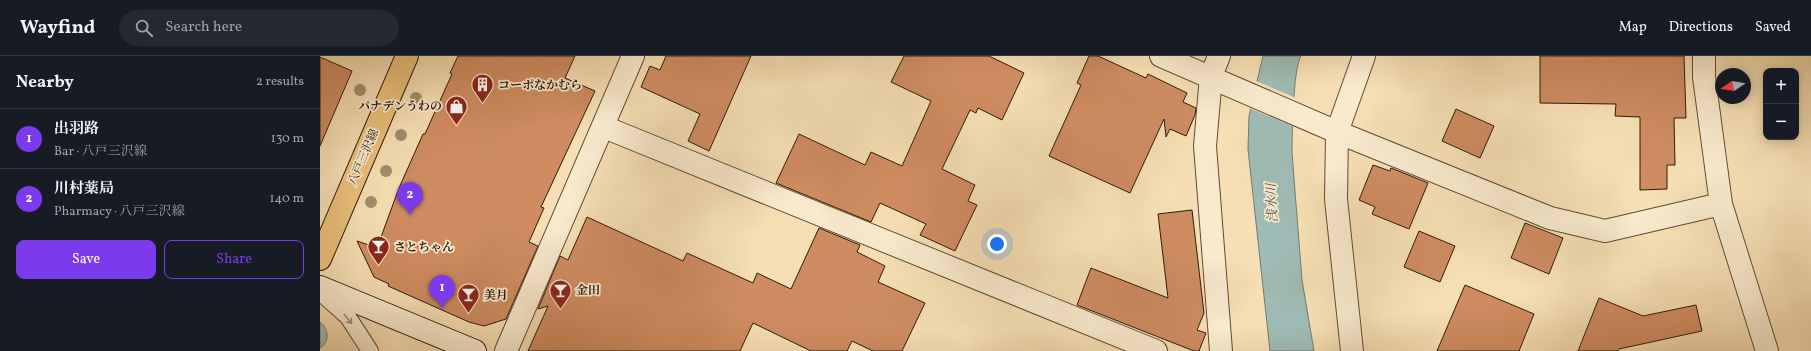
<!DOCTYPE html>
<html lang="en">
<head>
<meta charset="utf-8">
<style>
  :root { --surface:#171b24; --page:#242831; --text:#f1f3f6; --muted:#9ea1a6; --line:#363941; --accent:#7c3aed }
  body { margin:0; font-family:Vollkorn,"Noto Serif JP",serif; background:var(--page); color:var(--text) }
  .controls { position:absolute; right:12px; top:12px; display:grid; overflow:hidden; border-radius:8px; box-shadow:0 2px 10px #0003 }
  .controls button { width:36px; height:36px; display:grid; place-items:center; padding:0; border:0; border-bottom:1px solid var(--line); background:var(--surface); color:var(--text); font:20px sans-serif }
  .compass { position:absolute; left:1395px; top:12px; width:36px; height:36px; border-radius:50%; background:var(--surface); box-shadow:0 2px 10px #0003; rotate:258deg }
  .you { position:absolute; left:677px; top:188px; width:14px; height:14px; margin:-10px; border:3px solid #fff; border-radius:50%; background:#1a73e8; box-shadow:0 0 0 6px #1a73e833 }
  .badge { display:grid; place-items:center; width:26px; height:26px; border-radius:50%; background:var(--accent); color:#fff; font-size:13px; font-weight:700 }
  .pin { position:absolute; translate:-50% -33px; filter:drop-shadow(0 1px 2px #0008) }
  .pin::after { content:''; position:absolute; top:21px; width:14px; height:12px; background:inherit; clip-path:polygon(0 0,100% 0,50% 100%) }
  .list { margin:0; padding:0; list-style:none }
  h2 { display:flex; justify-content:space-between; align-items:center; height:52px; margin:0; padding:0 16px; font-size:17px }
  h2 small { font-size:13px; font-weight:400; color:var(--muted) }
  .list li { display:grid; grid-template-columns:26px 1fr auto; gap:12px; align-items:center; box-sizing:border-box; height:60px; padding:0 16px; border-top:1px solid var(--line) }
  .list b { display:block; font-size:15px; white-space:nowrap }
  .list p { margin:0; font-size:13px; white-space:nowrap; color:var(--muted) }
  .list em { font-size:13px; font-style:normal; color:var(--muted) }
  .actions { display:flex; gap:8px; padding:12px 16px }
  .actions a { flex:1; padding:9px 0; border:1px solid var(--accent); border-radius:8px; text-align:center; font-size:14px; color:var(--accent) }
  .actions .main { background:var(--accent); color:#fff }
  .icon { flex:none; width:22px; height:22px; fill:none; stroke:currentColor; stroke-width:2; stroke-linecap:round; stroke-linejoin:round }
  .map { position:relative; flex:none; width:1491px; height:295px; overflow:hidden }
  header { display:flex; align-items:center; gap:24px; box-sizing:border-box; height:56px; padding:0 20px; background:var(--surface); border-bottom:1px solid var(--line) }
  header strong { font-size:19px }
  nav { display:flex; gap:22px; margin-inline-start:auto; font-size:14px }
  .search { width:280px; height:36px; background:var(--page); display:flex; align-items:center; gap:10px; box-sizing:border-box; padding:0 14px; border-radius:22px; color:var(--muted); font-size:15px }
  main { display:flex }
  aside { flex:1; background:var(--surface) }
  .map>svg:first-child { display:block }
  .water { fill:#9fbbb5; stroke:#727b72 }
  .pier { fill:#f6dfb4 }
  .building { fill:#cf8c61; stroke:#2e1a0d }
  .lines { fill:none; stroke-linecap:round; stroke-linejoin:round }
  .lane-casing { stroke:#604b37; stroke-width:18 }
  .street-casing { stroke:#604b37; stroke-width:24 }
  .secondary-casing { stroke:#2e1a0d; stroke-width:24 }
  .primary-casing { stroke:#2e1a0d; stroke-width:24 }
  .lane { stroke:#f9eace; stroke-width:16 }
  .street { stroke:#f9eace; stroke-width:22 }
  .secondary { stroke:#f9eace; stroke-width:22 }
  .primary { stroke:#ebc07a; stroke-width:22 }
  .tree { fill:#9f8f6e }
  .oneway { stroke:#9e8c77 }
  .labels { text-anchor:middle; stroke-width:3.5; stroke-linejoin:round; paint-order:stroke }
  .poi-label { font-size:12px; font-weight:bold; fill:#2e1a0d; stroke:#f9eace; text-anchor:start }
  .street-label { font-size:12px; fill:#2e1a0d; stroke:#f9eace }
  .water-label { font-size:13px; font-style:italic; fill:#565248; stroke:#f9eace }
</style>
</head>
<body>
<header>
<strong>Wayfind</strong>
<div class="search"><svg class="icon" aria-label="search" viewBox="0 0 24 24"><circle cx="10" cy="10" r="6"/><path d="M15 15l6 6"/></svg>Search here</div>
<nav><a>Map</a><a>Directions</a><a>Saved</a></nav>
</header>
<main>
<aside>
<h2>Nearby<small>2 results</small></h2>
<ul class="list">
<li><span class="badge">1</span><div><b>出羽路</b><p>Bar · 八戸三沢線</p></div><em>130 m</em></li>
<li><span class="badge">2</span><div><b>川村薬局</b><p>Pharmacy · 八戸三沢線</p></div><em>140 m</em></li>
</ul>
<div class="actions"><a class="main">Save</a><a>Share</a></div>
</aside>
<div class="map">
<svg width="1491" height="295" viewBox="0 0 1491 295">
  <rect width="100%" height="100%" fill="#f6dfb4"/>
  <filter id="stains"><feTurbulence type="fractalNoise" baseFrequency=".005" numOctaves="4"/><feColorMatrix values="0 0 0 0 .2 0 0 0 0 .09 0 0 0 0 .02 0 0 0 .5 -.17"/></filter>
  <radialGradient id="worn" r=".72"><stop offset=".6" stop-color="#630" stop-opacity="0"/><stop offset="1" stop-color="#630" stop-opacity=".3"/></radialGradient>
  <g class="water">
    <path d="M943 0H981C973 13 972 79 972 97L982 224 994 295H950L928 93 929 60Z"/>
    <path d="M0 266C9 273 10 286 0 292Z"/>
  </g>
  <path class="pier" d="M936 25 976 42 974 71 929 52Z"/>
  <g class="building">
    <path d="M138 0H255L245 22 275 35 221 151 224 152 209 186 218 190 186 263 164 270 149 266 68 230 69 228 54 221 37 185 57 192 79 132 103 78H105L132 18 130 17Z"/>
    <path d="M346 0H431L389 95 368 85 380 58 321 31 330 10 340 14Z"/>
    <path d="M584 0H669L704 17 682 64 658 52 656 57 650 54 622 113 655 129 648 145 657 149 635 195 600 179 606 168 560 147 551 166 456 127 479 78 545 109 551 96 582 110 611 45 571 26Z"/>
    <path d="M769 0H778L826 22 828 18 867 37 863 46 876 52 875 59 866 80 850 73 846 81 844 63 810 137 729 100 761 29 757 27Z"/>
    <path d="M1220 0H1364L1366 62H1354L1355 109H1347V133L1320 134V61L1295 60 1296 48 1220 47Z"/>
    <path d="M0 1 32 15 0 90Z"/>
    <path d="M1136 53 1174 70 1160 102 1122 85Z"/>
    <path d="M1053 109 1070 115 1071 112 1108 127 1089 173 1052 158 1055 151 1039 144Z"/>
    <path d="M872 154 884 257 877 274 886 277 879 295H874L757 249 771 212 848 242 838 158Z"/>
    <path d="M267 161 363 205 367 197 433 227 437 217 471 233 499 172 540 189 537 196 565 210 558 226 605 247 582 295H553L532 285 527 295H491L433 267 420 295H208L228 250 218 253 240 200 248 204Z"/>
    <path d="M1205 167 1243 182 1229 218 1191 202Z"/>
    <path d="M1099 175 1135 190 1120 226 1084 211Z"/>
    <path d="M1145 229 1214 258 1199 295H1117Z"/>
    <path d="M1279 242 1323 260 1376 249 1382 275 1299 293 1298 295H1258Z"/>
  </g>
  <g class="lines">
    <defs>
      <path id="lane" d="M0 236 28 261 50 295"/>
      <g id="street">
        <path d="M841 0 1017 76 1230 162 1285 175 1401 148"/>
        <path d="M899 0 891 20 885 90 901 295"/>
        <path d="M1384 0V21L1401 148 1447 295"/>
        <path d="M284 71 836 295"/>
        <path d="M186 295 313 0"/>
        <path d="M1032 295 1016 143 1017 76 1044 0"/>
      </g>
      <path id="secondary" d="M0 231 155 295"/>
      <path id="primary" d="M0 203 87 0"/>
    </defs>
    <use href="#lane" class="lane-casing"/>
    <use href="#street" class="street-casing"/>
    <use href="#secondary" class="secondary-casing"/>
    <use href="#primary" class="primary-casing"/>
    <use href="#lane" class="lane"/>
    <use href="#street" class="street"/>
    <use href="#secondary" class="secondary"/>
    <use href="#primary" class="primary"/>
  </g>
  <g class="tree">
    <circle cx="40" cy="34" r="6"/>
    <circle cx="96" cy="42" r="6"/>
    <circle cx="81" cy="79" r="6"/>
    <circle cx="66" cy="115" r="6"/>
    <circle cx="51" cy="146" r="6"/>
  </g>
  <defs><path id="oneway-shaft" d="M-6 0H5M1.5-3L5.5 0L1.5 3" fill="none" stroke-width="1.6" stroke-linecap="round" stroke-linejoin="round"/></defs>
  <use class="oneway" href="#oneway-shaft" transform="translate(28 263) rotate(51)"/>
  <defs>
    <symbol id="building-pin" viewBox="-11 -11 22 30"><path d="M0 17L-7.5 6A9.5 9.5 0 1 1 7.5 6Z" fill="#8f2418" stroke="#f9eace"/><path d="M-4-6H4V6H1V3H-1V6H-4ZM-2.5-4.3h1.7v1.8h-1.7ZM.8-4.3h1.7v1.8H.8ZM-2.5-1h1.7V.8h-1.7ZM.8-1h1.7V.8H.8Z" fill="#fff"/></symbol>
    <symbol id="shop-pin" viewBox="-11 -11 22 30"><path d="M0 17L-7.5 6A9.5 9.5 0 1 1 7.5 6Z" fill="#8f2418" stroke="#f9eace"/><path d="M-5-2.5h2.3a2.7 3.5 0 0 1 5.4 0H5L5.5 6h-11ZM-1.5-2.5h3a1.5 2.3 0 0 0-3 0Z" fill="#fff"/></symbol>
    <symbol id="bar-pin" viewBox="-11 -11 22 30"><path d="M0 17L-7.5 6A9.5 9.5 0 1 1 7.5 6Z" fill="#8f2418" stroke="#f9eace"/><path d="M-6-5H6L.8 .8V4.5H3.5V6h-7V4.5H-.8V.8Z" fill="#fff"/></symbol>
  </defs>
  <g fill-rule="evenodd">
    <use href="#building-pin" x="150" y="16" width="25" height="34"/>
    <use href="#shop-pin" x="124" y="38" width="25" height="34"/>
    <use href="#bar-pin" x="46" y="178" width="25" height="34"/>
    <use href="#bar-pin" x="228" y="222" width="25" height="34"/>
    <use href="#bar-pin" x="136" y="226" width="25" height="34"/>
  </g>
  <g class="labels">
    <g class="poi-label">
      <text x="178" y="33">コーポなかむら</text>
      <text x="122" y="54" text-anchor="end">パナデンうわの</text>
      <text x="74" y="195">さとちゃん</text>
      <text x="256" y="238">金田</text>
      <text x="164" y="243">美月</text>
    </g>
    <g class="street-label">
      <text transform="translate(43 101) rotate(-67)" y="4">八戸三沢線</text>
    </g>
    <g class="water-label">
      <text transform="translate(951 147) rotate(-93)" y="5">浅水川</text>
    </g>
  </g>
  <rect width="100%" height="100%" filter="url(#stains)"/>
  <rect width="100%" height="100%" fill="url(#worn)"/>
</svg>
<div class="controls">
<button>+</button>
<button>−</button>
</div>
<svg class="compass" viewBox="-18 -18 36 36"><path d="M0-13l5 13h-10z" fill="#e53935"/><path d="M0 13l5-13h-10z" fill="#9ea1a6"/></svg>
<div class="you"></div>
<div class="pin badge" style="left:122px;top:252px">1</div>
<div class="pin badge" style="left:90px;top:159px">2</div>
</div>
</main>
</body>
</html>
